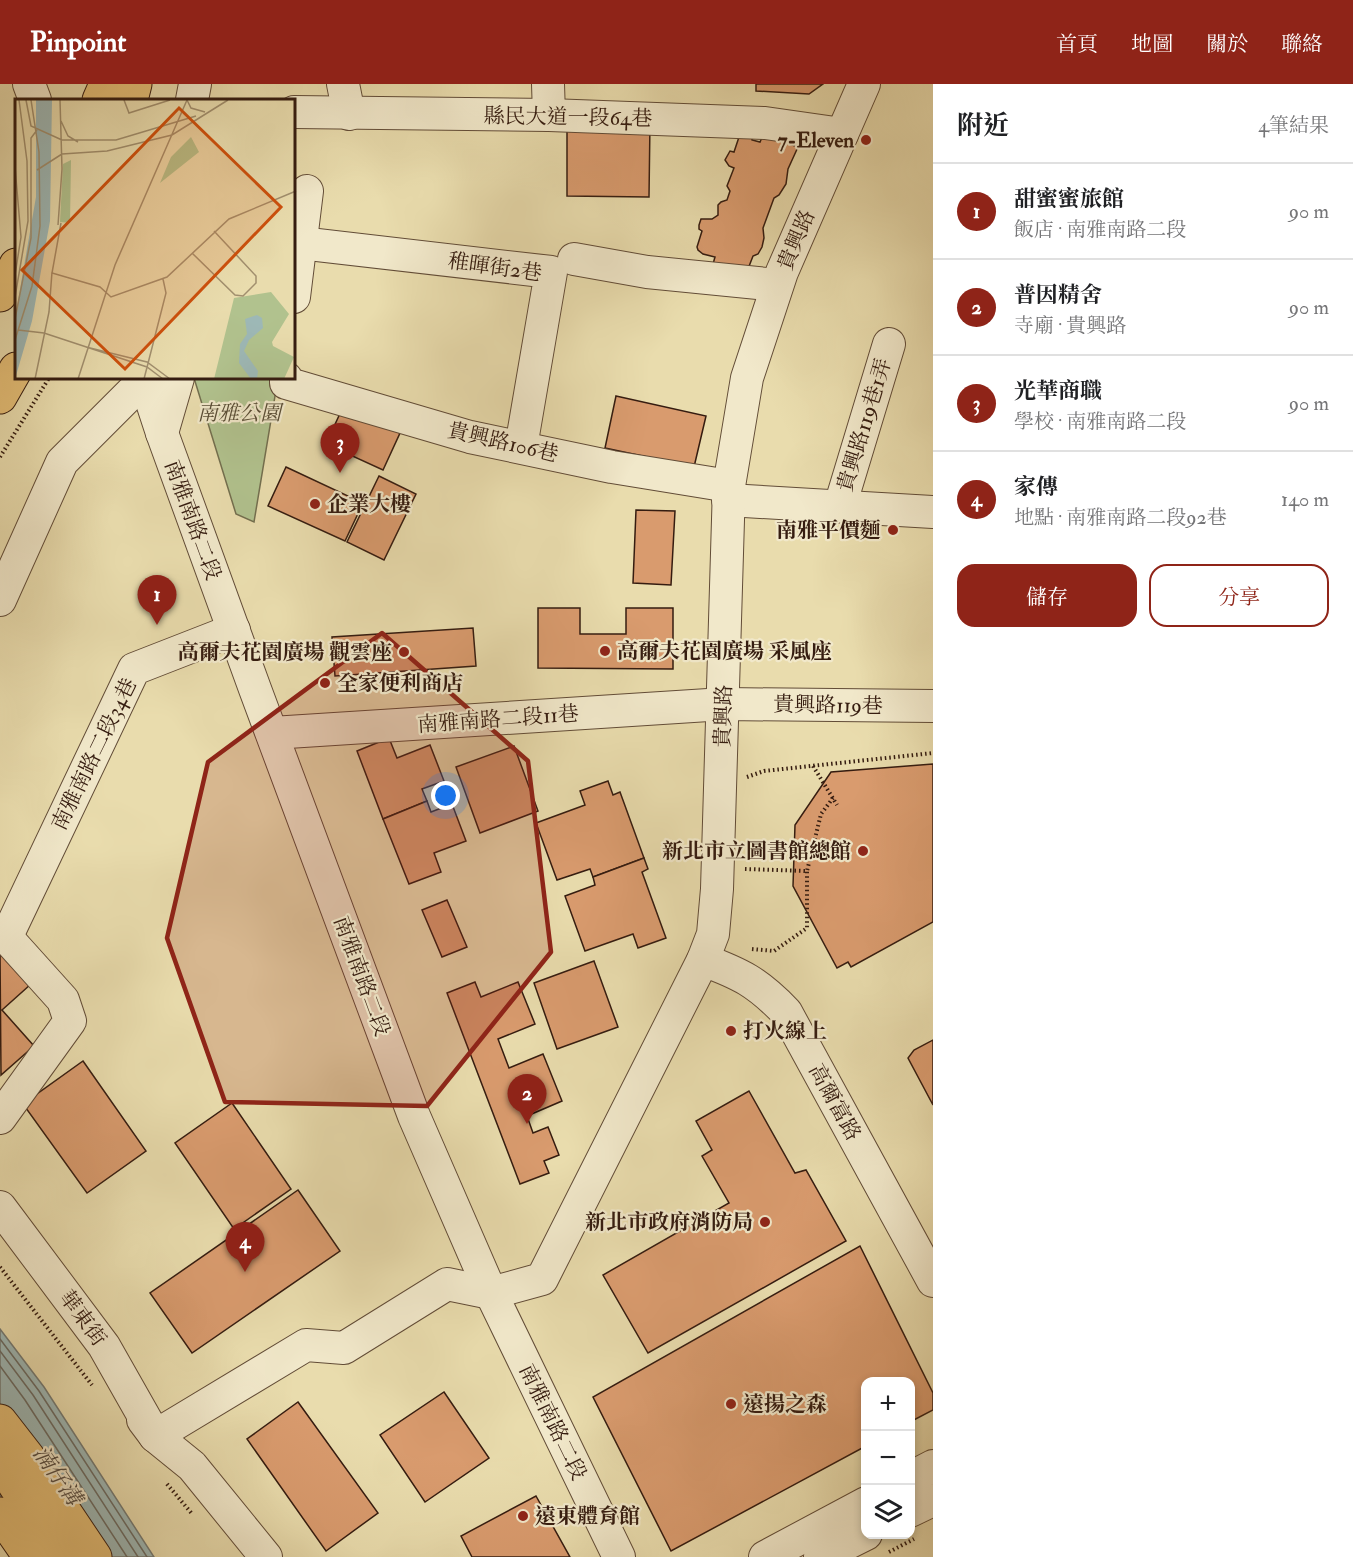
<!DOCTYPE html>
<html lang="zh-TW">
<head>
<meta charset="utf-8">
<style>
  :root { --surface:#fff; --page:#f2f2f2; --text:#202124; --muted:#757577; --line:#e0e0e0; --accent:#8f2418 }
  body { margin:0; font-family:"IM FELL Double Pica","Noto Serif TC",serif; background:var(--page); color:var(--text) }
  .controls { position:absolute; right:18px; bottom:18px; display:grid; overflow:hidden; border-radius:12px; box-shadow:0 3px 9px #0003 }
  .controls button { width:54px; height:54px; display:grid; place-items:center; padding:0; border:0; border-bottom:2px solid var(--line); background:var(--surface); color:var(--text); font:30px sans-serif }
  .you { position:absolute; left:446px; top:712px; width:21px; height:21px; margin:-15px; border:4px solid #fff; border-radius:50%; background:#1a73e8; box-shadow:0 0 0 9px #1a73e833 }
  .badge { display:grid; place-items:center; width:39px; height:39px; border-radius:50%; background:var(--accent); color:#fff; font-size:20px; font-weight:700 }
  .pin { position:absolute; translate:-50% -50px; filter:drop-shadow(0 2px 3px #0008) }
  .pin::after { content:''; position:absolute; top:32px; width:21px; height:18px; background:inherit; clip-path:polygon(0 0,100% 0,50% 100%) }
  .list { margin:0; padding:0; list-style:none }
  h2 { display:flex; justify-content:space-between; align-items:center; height:78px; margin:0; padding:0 24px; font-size:26px }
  h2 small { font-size:20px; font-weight:400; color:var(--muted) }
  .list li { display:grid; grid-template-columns:39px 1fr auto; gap:18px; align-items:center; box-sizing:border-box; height:96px; padding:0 24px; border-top:2px solid var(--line) }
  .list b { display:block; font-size:22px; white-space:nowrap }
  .list p { margin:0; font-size:20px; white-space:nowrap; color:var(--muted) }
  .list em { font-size:20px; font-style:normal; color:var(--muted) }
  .actions { display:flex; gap:12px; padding:18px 24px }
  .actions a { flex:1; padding:14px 0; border:2px solid var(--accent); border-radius:18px; text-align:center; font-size:21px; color:var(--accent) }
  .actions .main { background:var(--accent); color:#fff }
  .icon { flex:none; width:33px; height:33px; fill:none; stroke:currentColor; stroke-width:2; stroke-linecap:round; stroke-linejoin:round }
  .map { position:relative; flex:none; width:933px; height:1473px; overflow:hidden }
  header { display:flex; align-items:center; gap:36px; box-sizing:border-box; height:84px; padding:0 30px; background:var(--accent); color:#fff }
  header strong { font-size:28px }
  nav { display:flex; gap:33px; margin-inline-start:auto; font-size:21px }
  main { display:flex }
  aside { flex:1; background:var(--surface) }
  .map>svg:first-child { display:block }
  .green { fill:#b1c28e; stroke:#736f4f; stroke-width:1.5 }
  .water { fill:#9db8b6; stroke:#737a74; stroke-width:1.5 }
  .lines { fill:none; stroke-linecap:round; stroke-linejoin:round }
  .shore { stroke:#696a63; stroke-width:1.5 }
  .building { fill:#d99b6e; stroke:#351c10; stroke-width:1.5 }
  .minor-casing { stroke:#624c37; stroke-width:34 }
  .major-casing { stroke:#351c10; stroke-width:35 }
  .highway-casing { stroke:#351c10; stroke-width:35 }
  .path { stroke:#351c10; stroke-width:4; stroke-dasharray:1.5 3; stroke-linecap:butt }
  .minor { stroke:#f1e8ca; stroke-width:32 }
  .major { stroke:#e4be76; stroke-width:33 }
  .highway { stroke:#e4be76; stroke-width:33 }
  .marked { fill:#8f2418; fill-opacity:0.2; stroke:#8f2418; stroke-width:4.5; stroke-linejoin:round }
  .poi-dot { fill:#8f2418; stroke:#f1e8ca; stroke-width:2 }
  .labels { text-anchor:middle; stroke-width:4.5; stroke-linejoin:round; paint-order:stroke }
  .street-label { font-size:21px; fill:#351c10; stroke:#f1e8ca }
  .poi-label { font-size:21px; font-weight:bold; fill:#351c10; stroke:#f1e8ca; text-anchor:start }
  .park-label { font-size:21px; font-style:italic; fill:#5a4e36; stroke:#f1e8ca }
  .water-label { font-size:22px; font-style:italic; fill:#544b42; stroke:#f1e8ca }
  .inset-road { fill:none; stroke:#a18f6e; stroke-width:1.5 }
  .view { fill:#cd500d; fill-opacity:0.15; stroke:#cd500d; stroke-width:3 }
  .inset-edge { fill:none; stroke:#351c10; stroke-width:3 }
</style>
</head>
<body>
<header>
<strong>Pinpoint</strong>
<nav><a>首頁</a><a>地圖</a><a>關於</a><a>聯絡</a></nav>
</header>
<main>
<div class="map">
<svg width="933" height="1473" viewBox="0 0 933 1473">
  <rect width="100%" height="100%" fill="#e9dcad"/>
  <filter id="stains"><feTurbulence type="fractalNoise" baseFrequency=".00333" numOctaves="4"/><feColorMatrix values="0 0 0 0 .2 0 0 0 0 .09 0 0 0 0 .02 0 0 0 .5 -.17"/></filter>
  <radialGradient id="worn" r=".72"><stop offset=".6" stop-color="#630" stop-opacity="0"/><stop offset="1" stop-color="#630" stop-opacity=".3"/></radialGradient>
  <path class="green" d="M194 294H278L254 438 236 430Z"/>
  <path class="water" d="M0 1245 44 1303 154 1473H16L0 1450Z"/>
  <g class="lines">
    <g class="shore">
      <path d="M0 1255 39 1307 147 1473"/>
      <path d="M0 1267 33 1311 138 1473"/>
      <path d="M0 1282 25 1316 127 1473"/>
    </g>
  </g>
  <g class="building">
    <path d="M756 0H823L809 10 756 7Z"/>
    <path d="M567 38H650L649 113 567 112Z"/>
    <path d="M763 51 798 63 788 85 786 100 779 111 774 114 763 144 764 154 762 163 758 170 753 172 746 190 713 180 715 173 703 170 698 166 697 163 702 147 699 145V141L701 135H712L718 131V121L721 118 727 116 730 107 727 102 734 84 729 82 725 76 730 67 734 68 739 53H752V56L760 58Z"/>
    <path d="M616 312 706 332 694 383 605 364Z"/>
    <path d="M343 323 400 349 383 386 326 360Z"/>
    <path d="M286 383 363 419 345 457 268 422Z"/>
    <path d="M379 392 416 410 384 476 347 458Z"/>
    <path d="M636 426 675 427 671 501 633 499Z"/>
    <path d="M538 524H580V550H626V524H673V585L538 584Z"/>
    <path d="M473 544 476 582 335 592 332 553Z"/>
    <path d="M389 654 397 674 430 661 444 697 422 705 427 717 383 735 357 667Z"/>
    <path d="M514 662 538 727 480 749 456 683Z"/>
    <path d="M933 680V838L851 883 848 878 837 884 793 802 795 741 831 688Z"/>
    <path d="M608 697 613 711 620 708 644 774 593 793 590 785 557 796 536 739 585 721 580 707Z"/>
    <path d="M427 717 431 728 452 720 466 757 434 769 441 788 409 800 383 735Z"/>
    <path d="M644 774 648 785 642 788 666 854 638 864 633 850 585 867 565 812 595 801 593 793Z"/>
    <path d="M447 816 467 863 442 873 422 826Z"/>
    <path d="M0 868 31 900 2 926 34 962 1 991Z"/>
    <path d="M594 877 618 943 557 965 534 899Z"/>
    <path d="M475 898 481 913 518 898 535 940 498 955 509 984 543 970 562 1017 527 1032 533 1049 548 1043 559 1071 544 1077 549 1089 520 1100 447 909Z"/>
    <path d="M933 956V1021L908 974 914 966Z"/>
    <path d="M83 977 146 1067 87 1109 23 1020Z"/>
    <path d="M749 1007 795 1089 806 1086 846 1157 648 1269 603 1191 729 1119 702 1072 712 1066 696 1037Z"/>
    <path d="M232 1019 291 1105 234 1145 175 1059Z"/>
    <path d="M298 1106 340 1167 192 1269 150 1209Z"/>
    <path d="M860 1162 933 1309V1326L910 1338V1298H866V1362L671 1467 593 1313Z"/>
    <path d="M444 1308 489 1374 425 1418 380 1351Z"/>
    <path d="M298 1318 378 1429 326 1467 247 1355Z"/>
    <path d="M536 1412 570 1473H472L461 1452Z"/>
  </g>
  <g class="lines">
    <defs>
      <g id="minor">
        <path d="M29 0 35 16"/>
        <path d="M343 0 349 30"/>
        <path d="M548 0 549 31"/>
        <path d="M192 16 195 0"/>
        <path d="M294 28 549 31 765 39 842 50"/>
        <path d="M300 159 551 188 521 363"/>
        <path d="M574 175 647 188 777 201"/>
        <path d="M294 213 307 107"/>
        <path d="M144 294 162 349 255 605 414 1032 491 1209 619 1473"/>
        <path d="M286 294V299L470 353 612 383 729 402"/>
        <path d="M162 349 178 294"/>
        <path d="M728 416 933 428"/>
        <path d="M840 422 889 260"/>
        <path d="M0 516 62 378 145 295"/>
        <path d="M272 649 724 620 933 622"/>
        <path d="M0 846 63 916 70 937 0 1034"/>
        <path d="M7 852 134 585 234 546"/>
        <path d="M703 876C741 890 757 898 786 928L933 1197"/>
        <path d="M0 1123 104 1262 155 1352 306 1261 344 1264 447 1200 491 1209 542 1195 703 876 713 850 717 805 729 402 747 294 782 188 864 0"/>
        <path d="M143 1336 155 1352 192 1382 266 1473"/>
        <path d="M910 1394 933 1382"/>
        <path d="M910 1427 933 1416"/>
        <path d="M765 1473 866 1419"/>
        <path d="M820 1473 866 1450"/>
      </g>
      <g id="major">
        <path d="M99 16 106 0"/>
        <path d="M131 16 135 0"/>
        <path d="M0 211 16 181"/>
        <path d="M0 313 16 285"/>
      </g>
      <g id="highway">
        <path d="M0 1337 28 1373 95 1473"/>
        <path d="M0 1378 61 1473"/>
        <path d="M0 1430 30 1473"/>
      </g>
    </defs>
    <use href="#minor" class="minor-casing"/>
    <use href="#major" class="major-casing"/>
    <use href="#highway" class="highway-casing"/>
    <g class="path">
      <path d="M0 373 49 294"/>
      <path d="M813 682 837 721"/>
      <path d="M747 693 764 687 933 669"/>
      <path d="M745 785 807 787 821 730 833 714"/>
      <path d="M752 865 774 867 807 844V787"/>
      <path d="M0 1183 92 1301"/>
      <path d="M167 1400 193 1431"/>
      <path d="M889 1468 914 1455"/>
    </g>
    <use href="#minor" class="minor"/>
    <use href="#major" class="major"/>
    <use href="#highway" class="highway"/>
  </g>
  <path class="marked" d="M382 549 528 677 551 868 427 1022 225 1018 167 854 208 678Z"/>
  <g class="poi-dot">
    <circle cx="866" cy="56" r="6"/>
    <circle cx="315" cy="420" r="6"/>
    <circle cx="893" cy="446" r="6"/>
    <circle cx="605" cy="567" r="6"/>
    <circle cx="404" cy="568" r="6"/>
    <circle cx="325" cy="599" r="6"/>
    <circle cx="863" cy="767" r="6"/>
    <circle cx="731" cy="947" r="6"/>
    <circle cx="765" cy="1138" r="6"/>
    <circle cx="731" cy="1320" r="6"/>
    <circle cx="523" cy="1432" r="6"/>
  </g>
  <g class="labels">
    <g class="street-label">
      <text transform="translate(568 33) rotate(1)" y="7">縣民大道一段64巷</text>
      <text transform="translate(796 156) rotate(-67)" y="7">貴興路</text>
      <text transform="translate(495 183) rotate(8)" y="7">稚暉街2巷</text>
      <text transform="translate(864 341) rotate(-73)" y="7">貴興路119巷1弄</text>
      <text transform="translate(503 358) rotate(13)" y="7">貴興路106巷</text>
      <text transform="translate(193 436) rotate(70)" y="7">南雅南路二段</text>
      <text transform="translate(828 621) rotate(1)" y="7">貴興路119巷</text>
      <text transform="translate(723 632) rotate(-88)" y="7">貴興路</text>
      <text transform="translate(498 635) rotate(-4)" y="7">南雅南路二段11巷</text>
      <text transform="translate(94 670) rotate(-64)" y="7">南雅南路二段34巷</text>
      <text transform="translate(362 892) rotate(70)" y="7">南雅南路二段</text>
      <text transform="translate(835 1018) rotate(61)" y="7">高爾富路</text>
      <text transform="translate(83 1234) rotate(54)" y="7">華東街</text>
      <text transform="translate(553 1338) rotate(64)" y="7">南雅南路二段</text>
    </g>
    <g class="poi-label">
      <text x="854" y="63" text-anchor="end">7-Eleven</text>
      <text x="327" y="427">企業大樓</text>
      <text x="881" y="453" text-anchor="end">南雅平價麵</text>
      <text x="617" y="574">高爾夫花園廣場 采風座</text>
      <text x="392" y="575" text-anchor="end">高爾夫花園廣場 觀雲座</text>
      <text x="337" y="606">全家便利商店</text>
      <text x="851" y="774" text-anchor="end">新北市立圖書館總館</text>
      <text x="743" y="954">打火線上</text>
      <text x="753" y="1145" text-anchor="end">新北市政府消防局</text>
      <text x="743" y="1327">遠揚之森</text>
      <text x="535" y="1439">遠東體育館</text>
    </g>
    <g class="park-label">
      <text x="239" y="336">南雅公園</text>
    </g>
    <g class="water-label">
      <text transform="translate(58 1391) rotate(55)" y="8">湳仔溝</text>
    </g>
  </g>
  <g transform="translate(15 15)">
    <rect width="280" height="280" fill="#e9dcad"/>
    <path d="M176 38 184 53 145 84 156 58ZM56 61 55 124 45 123 48 65ZM256 193 274 215 257 243 258 247 279 258 269 280H199L219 199Z" fill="#b1c28e"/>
    <path d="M21 1H37L35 122 17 222 0 280V219L21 98ZM242 216 247 219 248 229 234 241 229 252 243 272 242 280H236L224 264 225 245 232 235 230 220Z" fill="#9db8b6"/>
    <path class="inset-road" d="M11 1 16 27 47 41M109 1 114 14 155 1M172 1 176 9 190 13M46 22 53 37 63 43M47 41H101L181 17M47 55 92 52 157 36 213 1M0 68 6 138 0 176M22 71 47 55M46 124 37 174 85 188 96 198 152 178 214 120 281 92M43 126 47 70 45 1M177 154 220 196 228 197 241 184V177L199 132M0 198 13 122 12 62 4 1M0 220 16 139V39L22 31M3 231 29 234 132 268 148 280M0 241 17 187 25 127 24 53 16 1M71 248 132 263 155 280M20 280 34 213 37 173M63 280 100 166 172 1M129 280 151 194 148 180"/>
    <path class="view" d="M164 9 266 108 110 270 7 171Z"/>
    <rect width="280" height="280" class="inset-edge"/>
  </g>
  <rect width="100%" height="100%" filter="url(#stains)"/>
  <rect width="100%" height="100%" fill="url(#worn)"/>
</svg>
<div class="controls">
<button>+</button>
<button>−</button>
<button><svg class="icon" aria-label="layers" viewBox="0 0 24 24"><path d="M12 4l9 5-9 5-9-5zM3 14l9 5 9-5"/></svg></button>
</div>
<div class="you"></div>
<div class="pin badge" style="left:157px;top:541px">1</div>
<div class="pin badge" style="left:527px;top:1040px">2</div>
<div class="pin badge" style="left:340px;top:389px">3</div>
<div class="pin badge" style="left:245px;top:1188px">4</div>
</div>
<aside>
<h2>附近<small>4筆結果</small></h2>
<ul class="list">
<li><span class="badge">1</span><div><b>甜蜜蜜旅館</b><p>飯店 · 南雅南路二段</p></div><em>90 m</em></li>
<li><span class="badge">2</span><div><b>普因精舍</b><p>寺廟 · 貴興路</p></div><em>90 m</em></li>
<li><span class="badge">3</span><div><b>光華商職</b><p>學校 · 南雅南路二段</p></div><em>90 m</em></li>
<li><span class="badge">4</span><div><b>家傳</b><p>地點 · 南雅南路二段92巷</p></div><em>140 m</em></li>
</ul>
<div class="actions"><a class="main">儲存</a><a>分享</a></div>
</aside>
</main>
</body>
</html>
